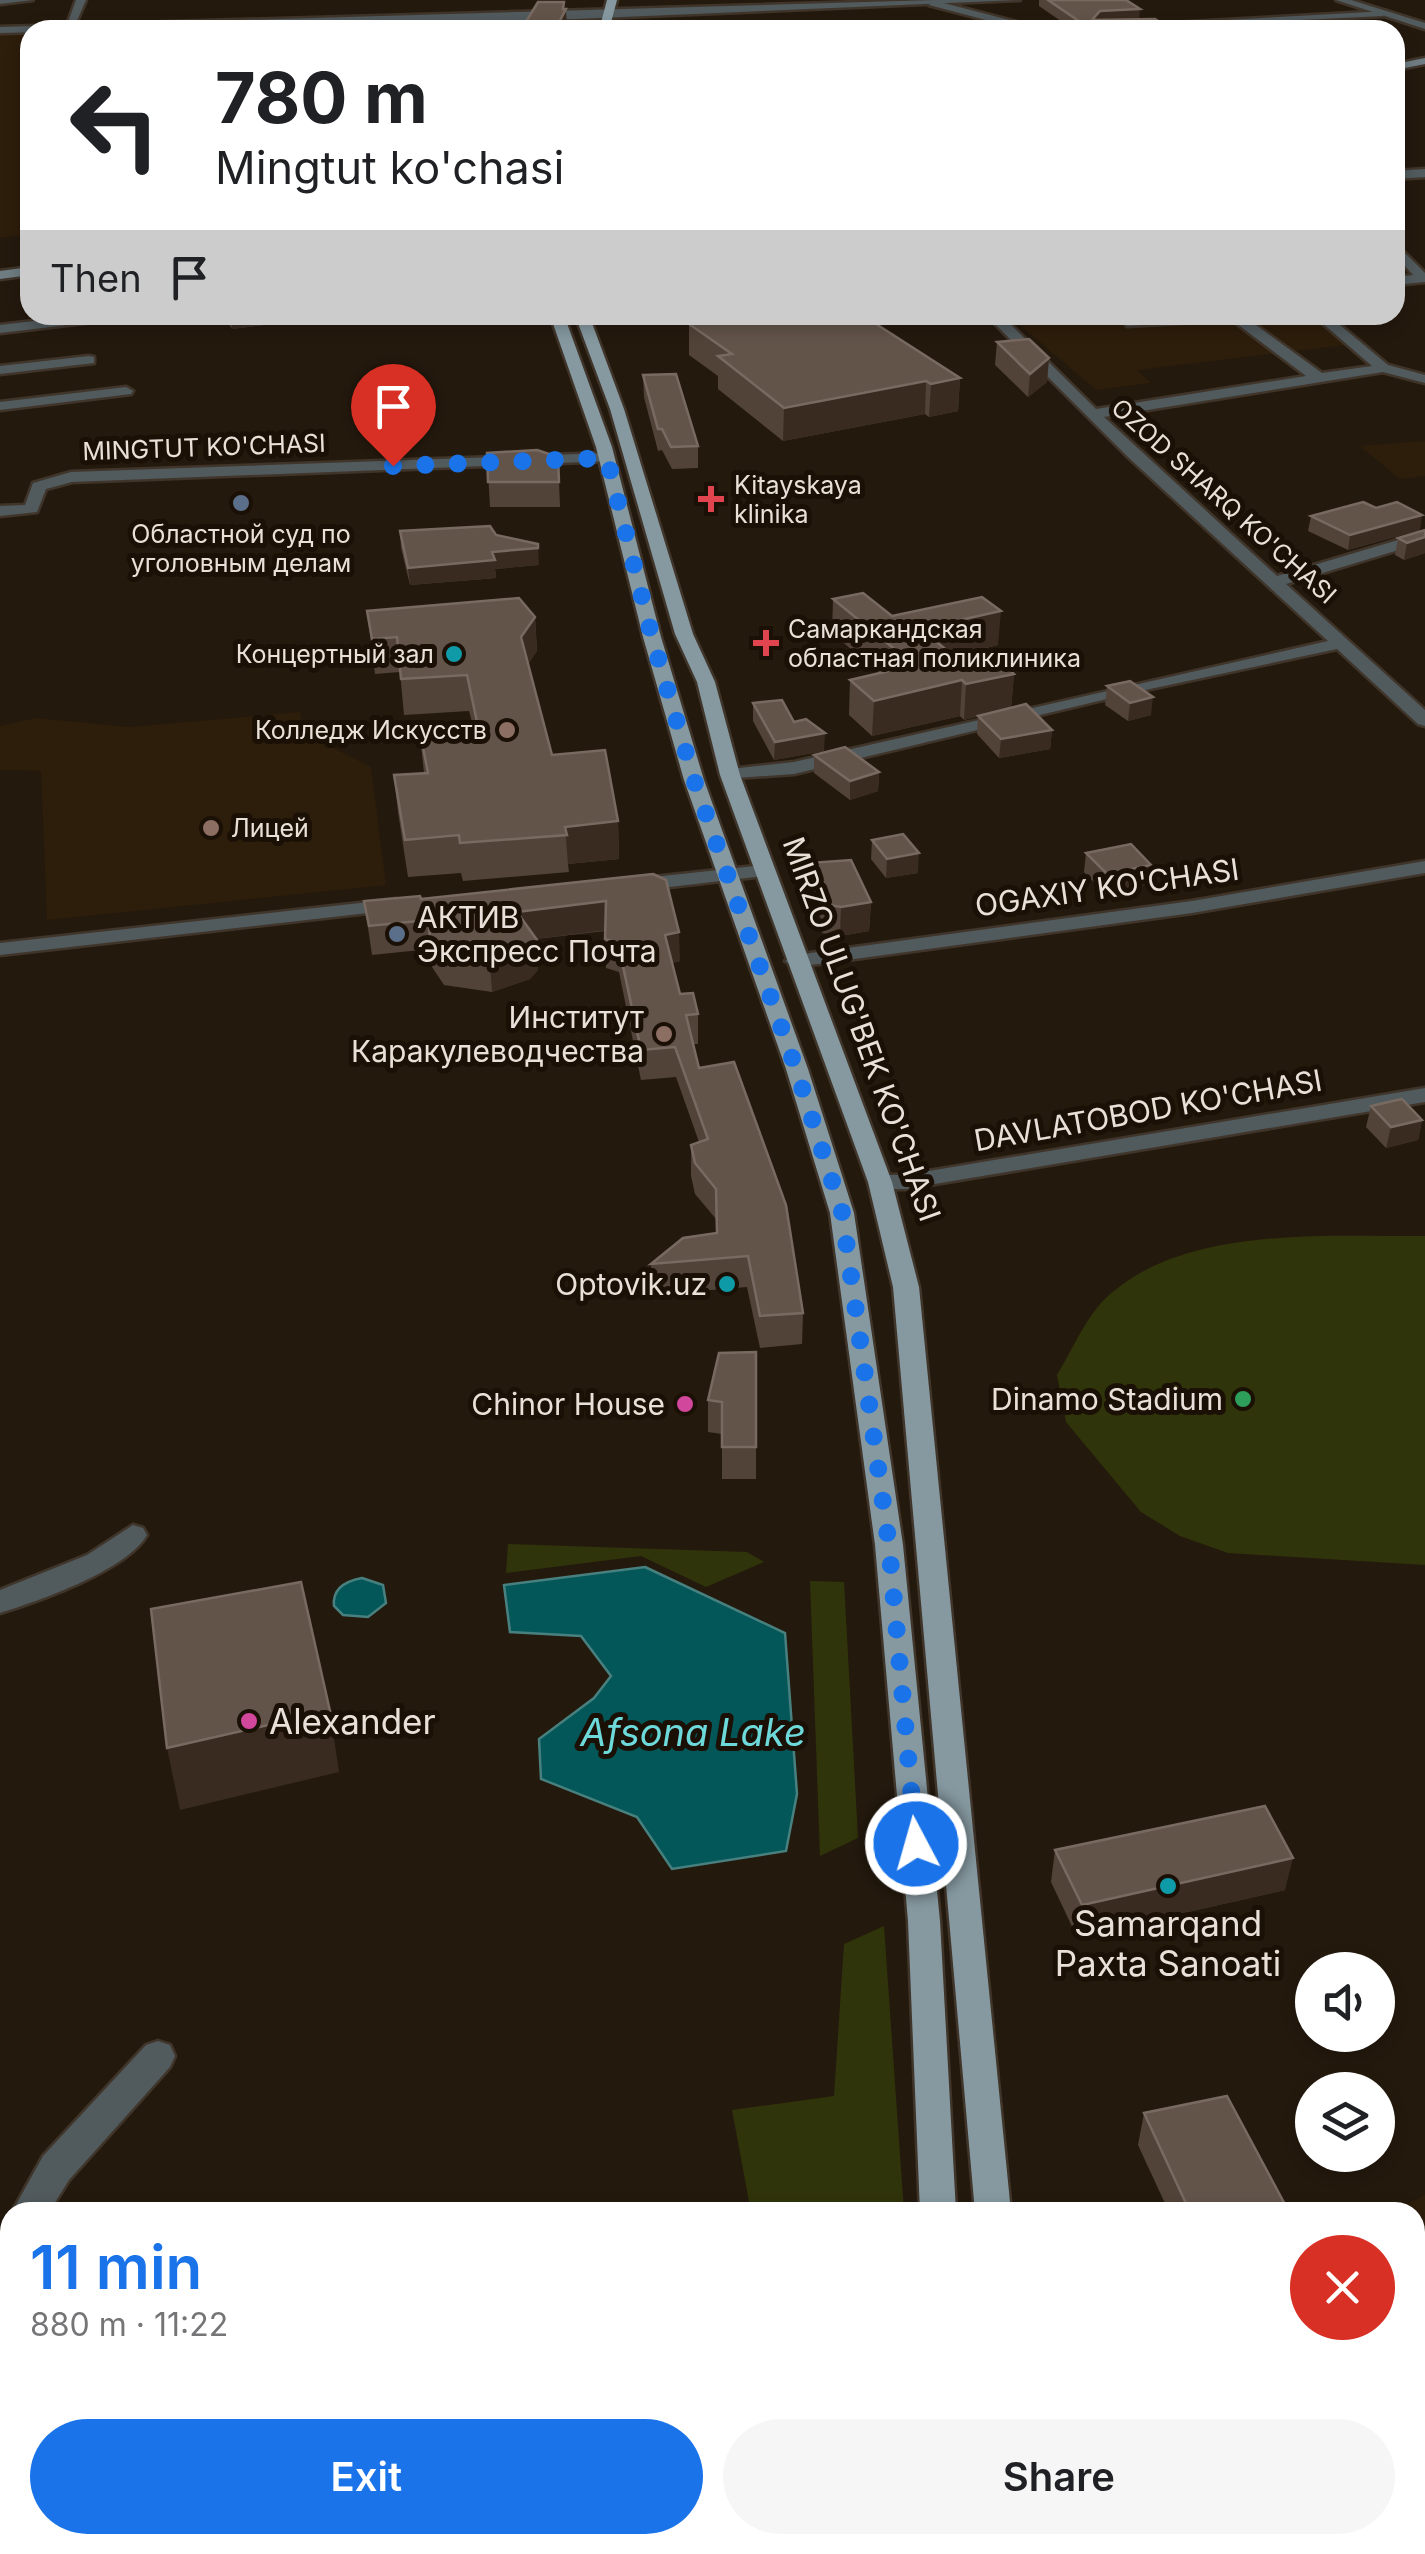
<!DOCTYPE html>
<html lang="en">
<head>
<meta charset="utf-8">
<style>
	:root { --surface:#fff; --page:#f6f6f6; --text:#202124; --muted:#757577; --accent:#1a73e8 }
	body { margin:0; font-family:Inter,sans-serif; background:var(--page); color:var(--text); height:100vh; display:flex; flex-direction:column; font-size:38px; white-space:nowrap }
	* { box-sizing:border-box; margin:0 }
	p { font-size:32px; color:var(--muted) }
	.icon { flex:none; width:55px; height:55px; fill:none; stroke:currentColor; stroke-width:2; stroke-linecap:round; stroke-linejoin:round }
	.map { position:relative; flex:1; overflow:hidden }
	.drawer { position:absolute; left:0px; top:2202px; width:1425px; height:352px; display:flex; flex-direction:column; background:var(--surface); border-radius:30px 30px 0 0; box-shadow:0 5px 15px #0003 }
	.drawer>* { flex:none }
	.guide { position:absolute; left:20px; top:20px; width:1385px; height:305px; border-radius:30px; box-shadow:0 5px 15px #0003; background:#fff; color:var(--text); overflow:hidden }
	.fabs { position:absolute; left:1295px; top:1952px; display:grid; gap:20px }
	.fabs a { display:grid; place-items:center; width:100px; height:100px; border-radius:50%; background:var(--surface); box-shadow:0 5px 15px #0003; font-size:50px }
	.pin { position:absolute; display:grid; place-items:center; width:85px; height:85px; color:#fff; margin:-102px -42px; border-radius:50% 50% 50% 0; rotate:-45deg; box-shadow:0 0 10px #0007 }
	.pin .icon { rotate:45deg }
	.me { position:absolute; width:110px; margin:-55px; rotate:354deg; stroke-linejoin:round; filter:drop-shadow(0 0 8px #0008) }
	.turn { display:flex; align-items:center; gap:35px; height:210px; padding:0 30px; font-size:45px }
	.turn .icon { width:130px; height:130px; stroke-width:2.5 }
	.turn b { display:block; font-size:70px; line-height:85px }
	.then { display:flex; align-items:center; height:95px; padding:0 30px; background:#0003; gap:20px; font-size:38px }
	.round { display:grid; place-items:center; flex:none; width:105px; height:105px; border-radius:52px; background:var(--page) }
	.summary { display:flex; align-items:center; justify-content:space-between; height:170px; padding:0 30px }
	h1 { font-size:60px; font-weight:600; line-height:75px; color:var(--accent) }
	.cta { display:flex; gap:20px; margin-top:auto; padding:20px 30px }
	.cta a { flex:1; height:115px; border-radius:60px; background:var(--accent); color:#fff; font-size:40px; font-weight:600; line-height:115px; text-align:center }
	.cta a+a { background:var(--page); color:var(--text) }
	.map>svg:first-child { display:block }
	.built { fill:#2d1d0b }
	.green { fill:#30340a }
	.water { fill:#035759; stroke:#48807f; stroke-width:2.5 }
	.lines { fill:none; stroke-linecap:round; stroke-linejoin:round }
	.minor-casing { stroke:#40352a; stroke-width:5 }
	.tertiary-casing { stroke:#40352a; stroke-width:5 }
	.secondary-casing { stroke:#40352a; stroke-width:5 }
	.primary-casing { stroke:#40352a; stroke-width:5 }
	.minor { fill:#515a5d; fill-rule:evenodd }
	.tertiary { fill:#515a5d; fill-rule:evenodd }
	.secondary { fill:#6f7d83; fill-rule:evenodd }
	.primary { fill:#8699a0; fill-rule:evenodd }
	.wall { fill:#524339 }
	.shaded-wall { fill:#392b20 }
	.building { fill:#63544a; stroke:#786a61; stroke-width:2.5 }
	.route { stroke:#1a73e8; stroke-width:18; stroke-dasharray:0 32.4 }
	.health-dot { fill:#e0444e; stroke:#1b1005; stroke-width:4 }
	.service-dot { fill:#5c6f8a; stroke:#1b1005; stroke-width:4 }
	.culture-dot { fill:#0f9aa8; stroke:#1b1005; stroke-width:4 }
	.education-dot { fill:#8d6e63; stroke:#1b1005; stroke-width:4 }
	.leisure-dot { fill:#2e9e5b; stroke:#1b1005; stroke-width:4 }
	.hotel-dot { fill:#d1479c; stroke:#1b1005; stroke-width:4 }
	.labels { text-anchor:middle; dominant-baseline:central; stroke-width:10; stroke-linejoin:round; paint-order:stroke }
	.far-street-label { font-size:25px; fill:#e9e1d9; stroke:#1b1005 }
	.far-poi-label { font-size:25px; fill:#e9e1d9; stroke:#1b1005; text-anchor:start }
	.street-label { font-size:30px; fill:#e9e1d9; stroke:#1b1005 }
	.poi-label { font-size:30px; fill:#e9e1d9; stroke:#1b1005; text-anchor:end }
	.near-poi-label { font-size:35px; fill:#e9e1d9; stroke:#1b1005; text-anchor:start }
	.near-water-label { font-size:38px; font-style:italic; fill:#6dd9db; stroke:#1b1005 }
</style>
</head>
<body>
<div class="map">
<svg width="1425" height="2554" viewBox="0 0 1425 2554">
	<rect width="100%" height="100%" fill="#24190d"/>
	<g class="built">
		<polygon points="30,33 30,234 0,238 0,34"/>
		<polygon points="1008,315 1323,315 1363,343 1137,370 1151,383 1096,390"/>
		<polygon points="1425,441 1425,476 1400,479 1360,446"/>
		<polygon points="300,712 303,733 371,767 386,885 47,920 41,771 0,770 0,726 35,718 130,727"/>
		<polygon points="1425,2195 1425,2554 1343,2554 1339,2545 1415,2545 1415,2212 1392,2212"/>
	</g>
	<g class="green">
		<path d="M1425,1236V1565L1228,1553L1180,1536L1141,1512L1066,1422L1057,1375C1071,1352 1083,1323 1101,1303C1177,1224 1325,1237 1425,1236Z"/>
		<polygon points="508,1544 747,1552 764,1562 706,1587 641,1556 506,1573"/>
		<polygon points="810,1581 844,1582 858,1838 820,1856"/>
		<polygon points="884,1926 904,2212 751,2212 732,2110 834,2096 844,1944"/>
		<polygon points="759,2545 922,2545 922,2554 740,2554"/>
	</g>
	<g class="water">
		<polygon points="645,1567 785,1633 797,1794 786,1851 672,1869 637,1817 541,1779 539,1739 594,1698 611,1676 581,1636 510,1632 504,1585"/>
		<path d="M362,1578L383,1585L386,1603L368,1617L343,1615L334,1606C332,1588 346,1581 362,1578Z"/>
	</g>
	<g class="lines">
		<g class="minor-casing">
			<g id="minor">
				<polygon points="0,0 33,0 0,4"/>
				<polygon points="76,0 86,0 73,30 65,30"/>
				<polygon points="932,0 1040,28 1041,30 1024,30 929,5"/>
				<polygon points="1387,11 1383,16 1094,30 1099,27"/>
				<polygon points="1425,169 1425,177 1395,179 1395,171"/>
				<polygon points="1395,243 1425,273 1425,282 1395,285 1395,277 1413,275 1395,255"/>
				<polygon points="84,315 125,315 118,319 0,333 0,325"/>
				<polygon points="986,315 1001,315 1096,409 1306,376 1232,320 1127,326 1125,323 1132,319 1242,315 1322,373 1372,366 1313,315 1328,315 1388,365 1425,375 1425,383 1383,372 1104,417 1277,576 1425,532 1425,542 1286,584 1425,710 1425,726 1418,724 1337,649 1136,692 794,774 723,779 723,771 730,769 794,762 1328,641 1128,457"/>
				<polygon points="89,356 94,357 94,363 0,374 0,366"/>
				<polygon points="126,387 133,391 131,394 0,410 0,402"/>
				<polygon points="607,453 612,455 612,461 72,482 46,489 37,512 0,516 0,506 25,505 33,483 71,472"/>
				<polygon points="1425,1088 1425,1102 905,1189 880,1189 868,1182 880,1175 905,1175"/>
				<path d="M133,1525L143,1528L147,1535C127,1570 39,1601 0,1613V1590L87,1555Z"/>
				<polygon points="158,2041 170,2045 175,2056 170,2067 69,2180 49,2212 12,2212 43,2156 146,2045"/>
				<polygon points="10,2228 10,2298 0,2302 0,2232"/>
				<polygon points="64,2545 104,2545 107,2554 67,2554"/>
			</g>
		</g>
		<g class="tertiary-casing">
			<g id="tertiary">
				<polygon points="934,0 1020,0 576,19 0,33 0,27"/>
				<polygon points="1336,0 1351,0 1425,23 1425,29"/>
				<polygon points="1425,861 1425,873 1192,913 796,967 785,961 796,955 1192,901"/>
				<polygon points="765,865 775,871 772,875 635,891 625,885 635,879"/>
				<polygon points="396,899 406,905 403,909 0,955 0,943"/>
			</g>
		</g>
		<g class="secondary-casing">
			<g id="secondary">
				<polygon points="1425,58 1425,64 1395,70 1395,64"/>
				<polygon points="30,267 30,275 0,279 0,271"/>
			</g>
		</g>
		<g class="primary-casing">
			<g id="primary">
				<polygon points="607,0 617,0 609,30 599,30"/>
				<polygon points="550,315 564,315 612,447 661,637 704,780 808,1069 854,1213 903,1545 940,1921 956,2212 920,2212 908,1921 875,1545 830,1213 786,1069 684,780 643,637 596,447"/>
				<polygon points="575,315 589,315 624,409 693,634 715,682 740,775 892,1182 919,1287 1011,2212 975,2212 893,1287 868,1182 720,775 697,682 675,634 610,409"/>
				<rect x="933" y="2545" width="40" height="9"/>
				<polygon points="996,2545 1036,2545 1037,2554 997,2554"/>
			</g>
		</g>
		<use href="#minor" class="minor"/>
		<use href="#tertiary" class="tertiary"/>
		<use href="#secondary" class="secondary"/>
		<use href="#primary" class="primary"/>
	</g>
	<g class="wall">
		<polygon points="1039,0 1126,0 1139,19 1172,30 1074,30 1039,6"/>
		<polygon points="223,315 342,315 232,329"/>
		<polygon points="719,315 862,315 960,378 958,411 929,417 925,414 783,441 718,389 718,376 689,355 689,324 719,318"/>
		<polygon points="997,342 1049,358 1047,382 1028,397 995,365"/>
		<polygon points="643,375 698,446 698,468 672,469 662,450 658,451 644,397"/>
		<polygon points="487,453 558,457 560,507 490,507"/>
		<polygon points="1376,508 1420,530 1348,550 1308,531 1311,516"/>
		<polygon points="1425,530 1425,553 1404,560 1395,555 1398,538"/>
		<polygon points="400,531 496,535 539,565 495,569 496,578 410,585 401,548"/>
		<polygon points="833,599 998,645 954,656 958,659 1014,674 1011,708 1052,730 1050,749 999,758 977,734 978,716 964,720 960,716 872,736 849,715 850,680 879,673 832,633"/>
		<polygon points="367,611 535,617 537,651 528,664 552,755 618,821 619,859 568,864 569,872 463,881 461,873 408,877 398,812 394,775 424,773 419,727 472,722 469,711 404,715 400,672 375,674"/>
		<polygon points="1107,686 1151,715 1128,721 1105,705"/>
		<polygon points="753,703 794,722 824,751 774,760 753,721"/>
		<polygon points="814,755 879,772 878,791 850,800 814,773"/>
		<polygon points="872,840 918,873 886,878 871,859"/>
		<polygon points="1086,853 1149,884 1104,893 1084,872"/>
		<polygon points="809,863 871,902 869,931 840,936 822,933 822,921 808,892"/>
		<polygon points="627,876 680,961 672,963 680,994 698,1014 698,1044 693,1044 699,1068 803,1313 802,1344 760,1348 747,1287 652,1295 651,1264 717,1233 716,1219 695,1194 691,1176 691,1145 699,1142 676,1077 641,1080 619,972 606,968 605,931 536,939 538,970 530,979 492,992 444,985 432,967 430,949 372,955 364,901 421,899"/>
		<polygon points="1371,1106 1422,1120 1418,1140 1386,1148 1366,1127"/>
		<polygon points="756,1352 756,1479 722,1479 722,1434 708,1432 708,1400"/>
		<polygon points="1055,1850 1285,1890 1077,1937 1051,1882"/>
		<polygon points="1144,2113 1289,2212 1169,2212 1138,2145"/>
	</g>
	<g class="shaded-wall">
		<polygon points="564,2 564,14 566,9 567,30 555,30"/>
		<polygon points="1140,9 1139,21 1092,20 1100,11"/>
		<polygon points="230,315 342,315 232,329"/>
		<polygon points="1049,358 1047,382 1028,397 1030,374"/>
		<polygon points="960,378 958,411 929,417 931,384"/>
		<polygon points="926,381 925,414 783,441 784,408"/>
		<polygon points="1422,515 1420,530 1348,550 1350,535"/>
		<polygon points="1425,537 1425,553 1404,560 1407,543"/>
		<polygon points="538,544 539,565 495,569 496,578 410,585 408,568"/>
		<polygon points="1001,611 998,645 918,664 920,629"/>
		<polygon points="535,617 537,651 523,672 521,637"/>
		<polygon points="1014,674 1011,709 964,720 966,684"/>
		<polygon points="962,680 960,716 872,736 874,701"/>
		<polygon points="1153,697 1151,715 1128,721 1130,703"/>
		<polygon points="1052,730 1050,749 999,758 1001,739"/>
		<polygon points="825,733 824,751 774,760 775,742"/>
		<polygon points="879,772 878,791 850,800 850,781"/>
		<polygon points="618,821 619,859 568,864 565,827"/>
		<polygon points="919,853 918,873 886,878 887,859"/>
		<polygon points="1151,865 1149,884 1104,893 1107,874"/>
		<polygon points="606,901 607,930 519,941 517,912"/>
		<polygon points="871,902 869,931 840,936 841,907"/>
		<polygon points="679,932 680,961 665,964 665,935"/>
		<polygon points="537,940 538,970 530,979 492,992 490,963"/>
		<polygon points="1422,1120 1418,1140 1386,1148 1391,1127"/>
		<polygon points="330,1711 339,1772 180,1810 167,1748"/>
		<polygon points="1293,1858 1285,1890 1077,1937 1082,1905"/>
	</g>
	<g class="building">
		<polygon points="1048,0 1126,0 1140,9 1100,11 1092,20 1155,19 1172,30 1092,30"/>
		<polygon points="538,2 564,2 563,9 566,9 555,30 521,30"/>
		<polygon points="721,315 862,315 960,378 931,384 926,381 784,408 718,356 732,354 689,324 724,317"/>
		<polygon points="1029,339 1049,358 1030,374 997,342"/>
		<polygon points="676,374 698,446 671,447 662,429 658,429 643,375"/>
		<polygon points="537,450 558,457 559,482 488,482 487,453"/>
		<polygon points="1363,502 1376,508 1397,502 1422,515 1350,535 1311,516"/>
		<polygon points="490,526 496,535 538,544 538,548 492,552 495,560 408,568 400,531"/>
		<polygon points="1425,530 1425,537 1407,543 1398,538"/>
		<polygon points="863,593 892,616 982,597 1001,611 920,629 958,659 992,652 1014,674 966,684 962,680 874,701 850,680 914,665 833,599"/>
		<polygon points="519,598 535,617 521,637 552,755 605,750 618,821 565,827 567,835 460,843 459,835 405,840 394,775 428,773 419,727 477,722 467,675 401,679 397,637 372,639 367,611"/>
		<polygon points="1130,681 1153,697 1130,703 1107,686"/>
		<polygon points="782,700 794,722 806,719 825,733 775,742 753,703"/>
		<polygon points="1026,704 1052,730 1001,739 978,716"/>
		<polygon points="845,747 879,772 850,781 814,755"/>
		<polygon points="903,834 919,853 887,859 872,840"/>
		<polygon points="1131,844 1151,865 1107,874 1086,853"/>
		<polygon points="851,860 871,902 841,907 823,904 824,894 809,863"/>
		<polygon points="653,874 666,880 679,932 665,935 680,994 693,993 698,1014 686,1015 699,1068 734,1062 786,1205 803,1313 760,1316 748,1256 651,1264 683,1238 717,1233 716,1189 695,1163 691,1145 708,1139 675,1047 641,1050 618,943 605,939 606,901 517,912 537,940 529,949 490,963 442,955 430,937 428,920 369,926 364,901 420,896 421,899"/>
		<polygon points="1402,1099 1422,1120 1391,1127 1371,1106"/>
		<polygon points="756,1352 756,1447 722,1447 722,1402 708,1400 719,1353"/>
		<polygon points="301,1582 330,1711 167,1748 151,1609"/>
		<polygon points="1265,1806 1293,1858 1082,1905 1055,1850"/>
		<polygon points="1227,2096 1289,2212 1190,2212 1144,2113"/>
	</g>
	<g class="lines">
		<polyline class="route" points="393,466 607,458 652,637 694,780 796,1069 842,1212 889,1545 916,1844"/>
	</g>
	<g class="health-dot">
		<path d="M706 484h10v10h10v10h-10v10h-10v-10h-10v-10h10z"/>
		<path d="M761 628h10v10h10v10h-10v10h-10v-10h-10v-10h10z"/>
	</g>
	<g class="service-dot">
		<circle cx="241" cy="503" r="10"/>
		<circle cx="397" cy="934" r="10"/>
	</g>
	<g class="culture-dot">
		<circle cx="454" cy="654" r="10"/>
		<circle cx="727" cy="1284" r="10"/>
		<circle cx="1168" cy="1886" r="10"/>
	</g>
	<g class="education-dot">
		<circle cx="507" cy="730" r="10"/>
		<circle cx="211" cy="828" r="10"/>
		<circle cx="664" cy="1034" r="10"/>
	</g>
	<circle class="leisure-dot" cx="1243" cy="1399" r="10"/>
	<g class="hotel-dot">
		<circle cx="685" cy="1404" r="10"/>
		<circle cx="249" cy="1721" r="10"/>
	</g>
	<g class="labels">
		<g class="far-street-label">
			<text transform="translate(204 447) rotate(-2)">MINGTUT KO'CHASI</text>
			<text transform="translate(1224 501) rotate(42)">OZOD SHARQ KO'CHASI</text>
		</g>
		<g class="far-poi-label">
			<text x="734" y="485">Kitayskaya<tspan x="734" dy="29">klinika</tspan></text>
			<text x="241" y="534" text-anchor="middle">Областной суд по<tspan x="241" dy="29">уголовным делам</tspan></text>
			<text x="788" y="629">Самаркандская<tspan x="788" dy="29">областная поликлиника</tspan></text>
			<text x="434" y="654" text-anchor="end">Концертный зал</text>
			<text x="487" y="730" text-anchor="end">Колледж Искусств</text>
			<text x="231" y="828">Лицей</text>
		</g>
		<g class="street-label">
			<text transform="translate(1107 887) rotate(-8)">OGAXIY KO'CHASI</text>
			<text transform="translate(862 1029) rotate(70)">MIRZO ULUG'BEK KO'CHASI</text>
			<text transform="translate(1148 1110) rotate(-10)">DAVLATOBOD KO'CHASI</text>
		</g>
		<g class="poi-label">
			<text x="417" y="917" text-anchor="start">АКТИВ<tspan x="417" dy="34">Экспресс Почта</tspan></text>
			<text x="644" y="1017">Институт<tspan x="644" dy="34">Каракулеводчества</tspan></text>
			<text x="707" y="1284">Optovik.uz</text>
			<text x="1223" y="1399">Dinamo Stadium</text>
			<text x="665" y="1404">Chinor House</text>
		</g>
		<g class="near-poi-label">
			<text x="269" y="1721">Alexander</text>
			<text x="1168" y="1923" text-anchor="middle">Samarqand<tspan x="1168" dy="40">Paxta Sanoati</tspan></text>
		</g>
		<g class="near-water-label">
			<text x="693" y="1732">Afsona Lake</text>
		</g>
	</g>
</svg>
<div class="fabs">
<a><svg class="icon" aria-label="sound" viewBox="0 0 24 24"><path d="M4 9h4l5-4v14l-5-4H4zM17 9q2 3 0 6"/></svg></a>
<a><svg class="icon" aria-label="layers" viewBox="0 0 24 24"><path d="M12 4l9 5-9 5-9-5zM3 14l9 5 9-5"/></svg></a>
</div>
<div class="pin" style="left:393px;top:466px;background:#d93025"><svg class="icon" aria-label="arrive" viewBox="0 0 24 24"><path d="M6 21V4h12l-3 4 3 4H6"/></svg></div>
<svg class="me" style="left:916px;top:1844px" viewBox="-20 -20 40 40"><circle r="17" fill="#1a73e8" stroke="#fff" stroke-width="3"/><path d="M0-11L8 9 0 5-8 9z" fill="#fff"/></svg>
<div class="guide">
<div class="turn"><svg class="icon" aria-label="left" viewBox="0 0 24 24"><path d="M17 20v-9H6M10 6l-5 5 5 5"/></svg><div><b>780 m</b>Mingtut ko'chasi</div></div>
<div class="then">Then<svg class="icon" aria-label="arrive" viewBox="0 0 24 24"><path d="M6 21V4h12l-3 4 3 4H6"/></svg></div>
</div>
<section class="drawer">
<div class="summary"><div><h1>11 min</h1><p>880 m · 11:22</p></div><a class="round" style="background:#d93025;color:#fff"><svg class="icon" aria-label="close" viewBox="0 0 24 24"><path d="M6 6l12 12M18 6L6 18"/></svg></a></div>
<div class="cta"><a>Exit</a><a>Share</a></div>
</section>
</div>
</body>
</html>
